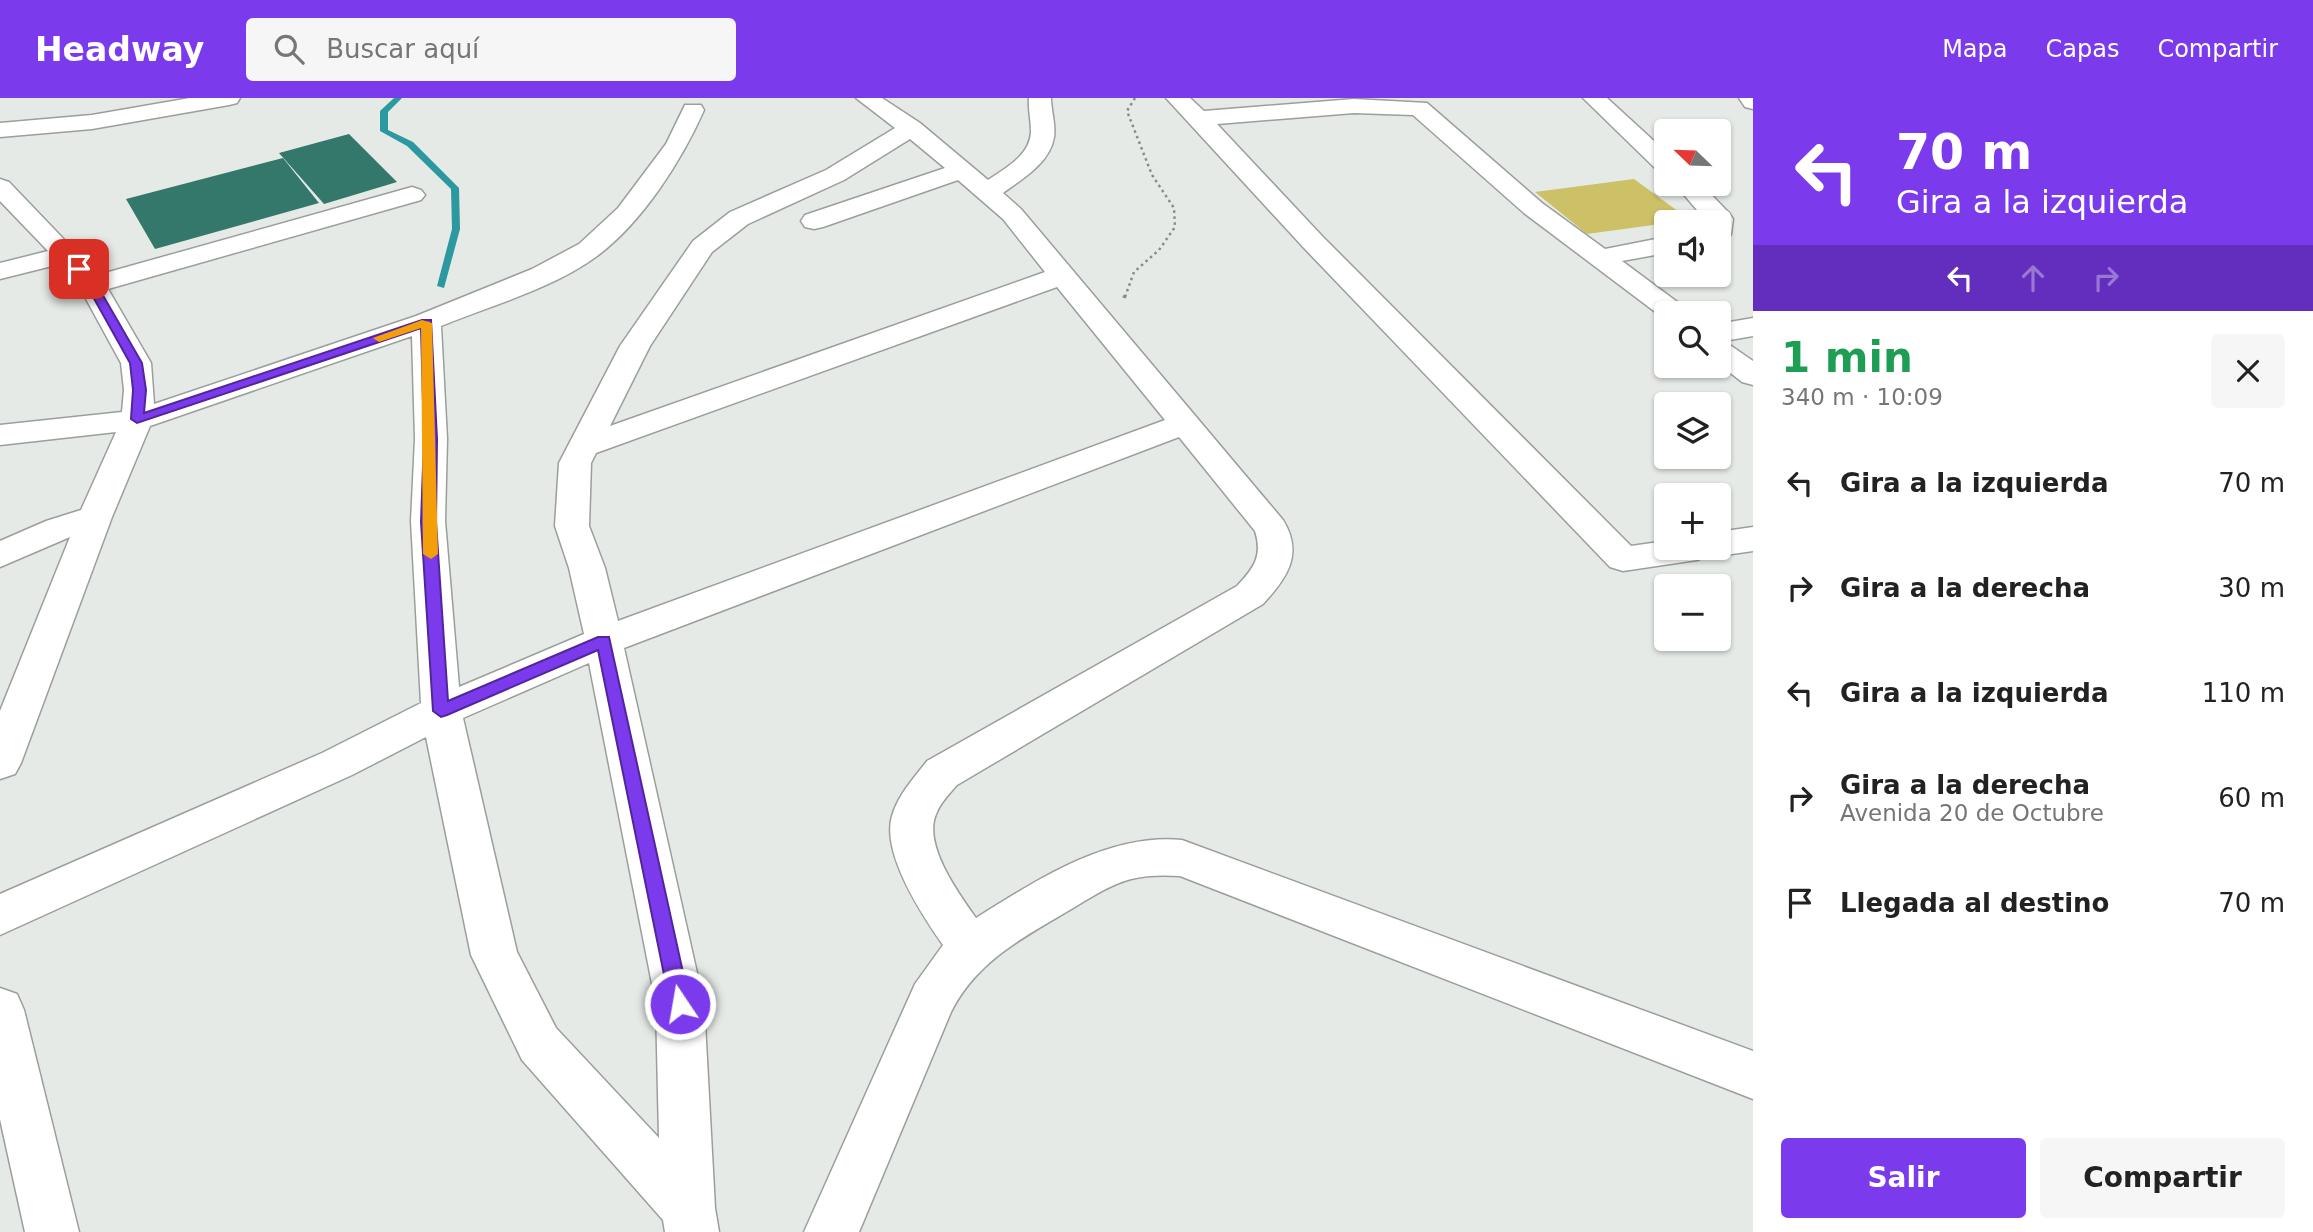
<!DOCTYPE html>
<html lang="es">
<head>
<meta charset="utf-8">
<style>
	:root { --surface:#fff; --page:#f6f6f6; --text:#222; --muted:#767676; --accent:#7c3aed }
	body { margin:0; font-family:"DejaVu Sans",sans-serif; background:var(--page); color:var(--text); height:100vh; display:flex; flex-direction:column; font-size:26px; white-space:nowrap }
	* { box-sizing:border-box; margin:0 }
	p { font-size:23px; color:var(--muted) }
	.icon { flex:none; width:38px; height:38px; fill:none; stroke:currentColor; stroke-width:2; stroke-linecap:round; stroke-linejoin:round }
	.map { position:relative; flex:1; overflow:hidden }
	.drawer { display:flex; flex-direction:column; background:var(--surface); width:560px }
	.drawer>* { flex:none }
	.banner { background:#7c3aed; color:#fff; overflow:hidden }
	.needle { width:46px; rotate:293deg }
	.buttons { position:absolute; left:1654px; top:21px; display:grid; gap:14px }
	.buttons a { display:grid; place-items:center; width:77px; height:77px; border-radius:7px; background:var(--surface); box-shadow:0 2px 5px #0004; font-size:35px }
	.pin { position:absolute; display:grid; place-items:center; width:60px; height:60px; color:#fff; margin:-30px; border-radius:14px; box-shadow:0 4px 10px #0006 }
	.me { position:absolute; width:77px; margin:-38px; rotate:348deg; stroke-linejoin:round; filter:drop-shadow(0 0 5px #0008) }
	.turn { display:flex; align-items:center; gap:24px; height:147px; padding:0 28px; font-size:32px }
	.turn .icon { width:91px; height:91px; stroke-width:2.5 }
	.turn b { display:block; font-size:49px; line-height:60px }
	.lanes { display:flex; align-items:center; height:66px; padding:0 28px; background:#0003; justify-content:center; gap:35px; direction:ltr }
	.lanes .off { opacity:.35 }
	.round { display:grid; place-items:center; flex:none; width:74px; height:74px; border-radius:7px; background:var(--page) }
	.overview { display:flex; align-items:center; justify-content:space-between; height:119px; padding:0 28px }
	h1 { font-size:42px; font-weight:700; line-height:52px; color:#1e9e55 }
	.button { display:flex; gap:14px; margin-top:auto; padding:14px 28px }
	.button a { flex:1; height:80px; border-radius:7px; background:var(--accent); color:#fff; font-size:28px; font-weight:700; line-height:80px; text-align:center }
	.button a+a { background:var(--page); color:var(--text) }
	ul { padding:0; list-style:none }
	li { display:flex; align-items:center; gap:21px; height:105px; padding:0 28px }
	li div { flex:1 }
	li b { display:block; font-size:26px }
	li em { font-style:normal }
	header { display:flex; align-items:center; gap:42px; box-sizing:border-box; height:98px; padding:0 35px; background:var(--accent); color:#fff }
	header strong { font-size:33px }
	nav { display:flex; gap:38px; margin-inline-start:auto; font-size:24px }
	.search { width:490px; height:63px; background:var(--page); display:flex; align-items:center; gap:18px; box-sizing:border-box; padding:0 24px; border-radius:7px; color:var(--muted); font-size:26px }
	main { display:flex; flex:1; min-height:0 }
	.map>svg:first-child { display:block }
	.green { fill:#ccc167 }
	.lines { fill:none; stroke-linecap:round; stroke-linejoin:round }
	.stream { fill:#2c98a0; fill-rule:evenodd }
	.building { fill:#33786b }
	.minor-casing { stroke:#9b9f9c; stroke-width:3 }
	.path-far1 { stroke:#888c89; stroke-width:2.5; stroke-dasharray:2.5 3.5; stroke-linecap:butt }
	.path { stroke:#888c89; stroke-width:3.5; stroke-dasharray:2.5 4.5; stroke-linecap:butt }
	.minor { fill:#fff; fill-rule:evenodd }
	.route { fill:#7c3aed; stroke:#51269a; stroke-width:2 }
	.slow { fill:#f59e0b }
</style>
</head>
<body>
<header>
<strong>Headway</strong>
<div class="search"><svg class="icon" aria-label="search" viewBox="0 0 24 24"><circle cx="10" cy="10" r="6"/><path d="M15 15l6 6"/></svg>Buscar aquí</div>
<nav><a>Mapa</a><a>Capas</a><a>Compartir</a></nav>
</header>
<main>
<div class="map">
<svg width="1753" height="1134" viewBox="0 0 1753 1134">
	<rect width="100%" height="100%" fill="#e5eae6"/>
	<polygon class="green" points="1634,81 1690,122 1587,136 1535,94"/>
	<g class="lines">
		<polygon class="stream" points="394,0 402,0 388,14 388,32 413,44 459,90 460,131 444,190 437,188 452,131 451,91 407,48 380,33 380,13"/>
	</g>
	<g class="building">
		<polygon points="349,36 397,84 324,106 279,55"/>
		<polygon points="283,60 319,105 155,151 126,101"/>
	</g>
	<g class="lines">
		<g class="minor-casing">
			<g id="minor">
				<polygon points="190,0 240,0 237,5 229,7 92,31 0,39 0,25 92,17"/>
				<path d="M856,0H882L920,25L988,82C1006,70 1030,57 1031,34C1031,22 1028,11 1029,0H1051C1051,13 1056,26 1054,39C1050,65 1022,81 1003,95L1021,111L1283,422C1304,456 1287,480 1263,506L957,687C950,695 941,704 937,714C921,745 959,796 976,820C1037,782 1108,735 1182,742L1753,953V1001L1180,778C1163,777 1147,777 1131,781C1109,787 1088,801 1068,813C1022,840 976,864 951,914L859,1134H804L915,886L943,847C922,817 881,755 892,718C898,697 914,680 927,663L1237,488C1254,470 1263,458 1255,433L1179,339L624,550L704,906L715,1110L719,1134H665L663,1122L522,962L471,857L426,639L352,677L0,837V796L322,655L421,605L411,423L415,341L412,238L150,328L112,419L21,665L15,676L0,681V613L70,439L0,469V443L46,423L81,412L116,334L0,347V327L122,314L124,292L121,265L80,190L60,166L0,181V165L48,153L0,103V81L9,84L98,177L412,89L421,92L425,97L421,102L108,191L151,265L154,306L416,218L532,171L579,146L618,110L666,46L685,7H701L704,12C682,62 642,125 597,158C552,191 492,207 441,228L447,341L445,423L459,589L584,536L569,470L555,428L559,365L620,248L693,143L730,114L826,72L895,30ZM910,41L945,70L805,117L801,123L805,129L814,131L823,129L958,82L1003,121L1045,174L610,328L650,248L712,154L748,126L844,82ZM1057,189L1165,322L618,523L605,470L589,428L591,365L596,355ZM589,565L656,906L659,1040L556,930L517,854L463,620Z"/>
				<polygon points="1166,0 1190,0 1204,13 1354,1 1427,5 1542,105 1605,151 1666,139 1666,155 1622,163 1684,209 1688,215 1666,215 1666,222 1524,115 1413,17 1354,15 1217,26 1322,138 1631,448 1666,443 1666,450 1718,450 1718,434 1753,429 1753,453 1718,458 1711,456 1697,462 1623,473 1610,469 1304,150"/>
				<polygon points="1583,0 1607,0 1666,54 1666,74 1657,72"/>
				<polygon points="1739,0 1753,0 1753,11 1745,9"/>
				<polygon points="1675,86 1701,86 1729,115 1733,121 1731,136 1727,142 1718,144 1718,124 1707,124"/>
				<polygon points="1753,220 1753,238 1724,243 1753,263 1753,287 1742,284 1718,265 1718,226"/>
				<polygon points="0,890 17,896 24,912 79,1134 25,1134 0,1021"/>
			</g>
		</g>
		<polyline class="path-far1" points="1125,199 1134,174 1159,152 1175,129 1174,110 1152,77 1127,13 1135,0"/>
		<polyline class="path" points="1124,200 1125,197"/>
		<use href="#minor" class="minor"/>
	</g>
	<polygon class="route" points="75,169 83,169 97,187 142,265 146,292 144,315 422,222 431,222 437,341 436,424 448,603 598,539 609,539 690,906 687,912 680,915 673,912 670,906 598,552 447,617 441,619 433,613 421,424 424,341 421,230 137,325 131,321 133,292 130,265 87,188 73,171"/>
	<polygon class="slow" points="422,222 432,225 438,456 431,461 423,456 421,230 379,244 373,240"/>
</svg>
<div class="buttons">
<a><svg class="needle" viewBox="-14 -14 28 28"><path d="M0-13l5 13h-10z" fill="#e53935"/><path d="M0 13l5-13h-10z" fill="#767676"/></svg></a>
<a><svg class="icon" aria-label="sound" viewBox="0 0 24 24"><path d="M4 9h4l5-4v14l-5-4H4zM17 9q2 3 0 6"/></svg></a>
<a><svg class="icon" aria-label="search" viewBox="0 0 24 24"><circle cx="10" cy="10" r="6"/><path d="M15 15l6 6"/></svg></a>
<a><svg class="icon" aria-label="layers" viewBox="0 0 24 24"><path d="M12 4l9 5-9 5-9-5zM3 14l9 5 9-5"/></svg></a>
<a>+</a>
<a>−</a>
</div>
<div class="pin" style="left:79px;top:171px;background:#d93025"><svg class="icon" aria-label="arrive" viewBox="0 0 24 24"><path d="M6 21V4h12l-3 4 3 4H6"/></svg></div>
<svg class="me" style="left:680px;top:906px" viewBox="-20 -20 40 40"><circle r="17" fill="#7c3aed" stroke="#fff" stroke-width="3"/><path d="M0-11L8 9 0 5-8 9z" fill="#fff"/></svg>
</div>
<section class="drawer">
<div class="banner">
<div class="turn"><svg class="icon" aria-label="left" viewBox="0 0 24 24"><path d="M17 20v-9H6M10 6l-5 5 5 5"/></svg><div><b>70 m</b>Gira a la izquierda</div></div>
<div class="lanes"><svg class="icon" aria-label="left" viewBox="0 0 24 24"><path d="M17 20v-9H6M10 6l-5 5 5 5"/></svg><svg class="icon off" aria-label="ahead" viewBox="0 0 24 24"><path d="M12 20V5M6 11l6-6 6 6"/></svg><svg class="icon off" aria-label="right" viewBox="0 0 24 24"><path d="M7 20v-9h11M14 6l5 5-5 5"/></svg></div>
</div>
<div class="overview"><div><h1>1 min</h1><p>340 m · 10:09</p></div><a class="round"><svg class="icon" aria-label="close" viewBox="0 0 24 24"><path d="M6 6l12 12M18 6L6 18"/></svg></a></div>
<ul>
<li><svg class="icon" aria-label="left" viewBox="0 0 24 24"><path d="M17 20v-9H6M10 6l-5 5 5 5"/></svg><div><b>Gira a la izquierda</b></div><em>70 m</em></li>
<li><svg class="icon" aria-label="right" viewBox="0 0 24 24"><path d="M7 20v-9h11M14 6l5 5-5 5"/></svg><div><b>Gira a la derecha</b></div><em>30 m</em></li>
<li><svg class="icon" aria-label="left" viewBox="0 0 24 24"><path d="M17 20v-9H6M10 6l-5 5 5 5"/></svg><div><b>Gira a la izquierda</b></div><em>110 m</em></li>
<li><svg class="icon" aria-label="right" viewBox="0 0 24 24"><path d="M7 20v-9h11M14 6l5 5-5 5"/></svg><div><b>Gira a la derecha</b><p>Avenida 20 de Octubre</p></div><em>60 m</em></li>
<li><svg class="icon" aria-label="arrive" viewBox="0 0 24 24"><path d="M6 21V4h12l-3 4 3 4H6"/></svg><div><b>Llegada al destino</b></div><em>70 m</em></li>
</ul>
<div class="button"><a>Salir</a><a>Compartir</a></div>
</section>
</main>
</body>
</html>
